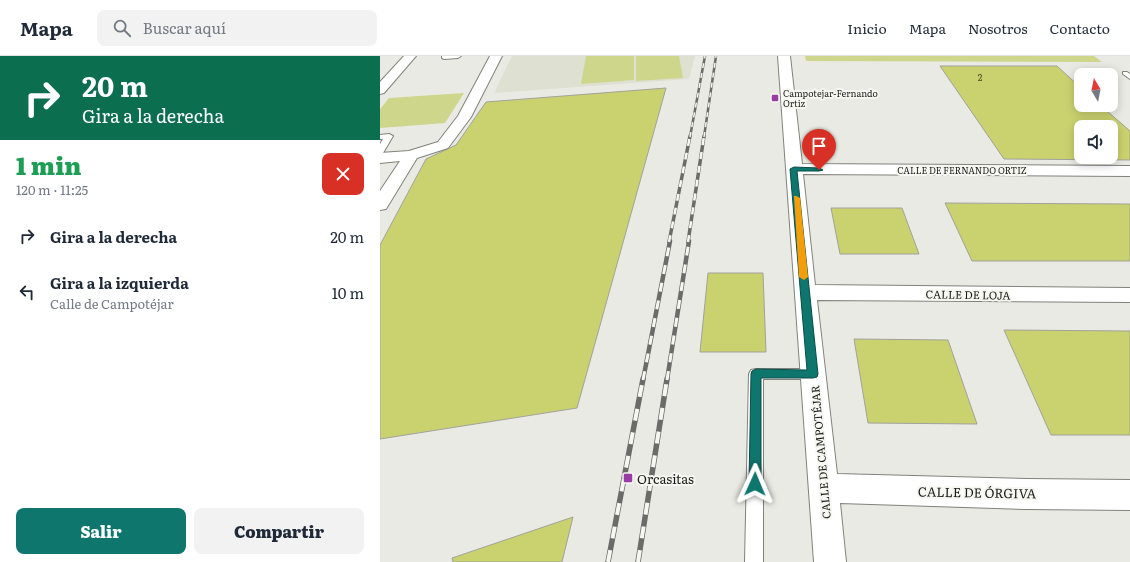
<!DOCTYPE html>
<html lang="es">
<head>
<meta charset="utf-8">
<style>
	:root { --surface:#fff; --page:#f2f2f3; --text:#1f2937; --muted:#747a83; --line:#e0e1e3; --accent:#0f766e }
	body { margin:0; font-family:Literata,serif; background:var(--page); color:var(--text); height:100vh; display:flex; flex-direction:column; font-size:15px; white-space:nowrap }
	* { box-sizing:border-box; margin:0 }
	p { font-size:13px; color:var(--muted) }
	.icon { flex:none; width:22px; height:22px; fill:none; stroke:currentColor; stroke-width:2; stroke-linecap:round; stroke-linejoin:round }
	.map { position:relative; flex:1; overflow:hidden }
	.sheet { display:flex; flex-direction:column; background:var(--surface); width:380px }
	.sheet>* { flex:none }
	.banner { background:#0b6e4f; color:#fff; overflow:hidden }
	.needle { width:26px; rotate:350deg }
	.tools { position:absolute; left:694px; top:12px; display:grid; gap:8px }
	.tools a { display:grid; place-items:center; width:44px; height:44px; border-radius:8px; background:var(--surface); box-shadow:0 2px 10px #0003; font-size:20px }
	.pin { position:absolute; display:grid; place-items:center; width:34px; height:34px; color:#fff; margin:-41px -17px; border-radius:50% 50% 50% 0; rotate:-45deg; box-shadow:0 0 4px #0007 }
	.pin .icon { rotate:45deg }
	.me { position:absolute; width:44px; margin:-22px; rotate:1deg; stroke-linejoin:round; filter:drop-shadow(0 0 3px #0008) }
	.turn { display:flex; align-items:center; gap:14px; height:84px; padding:0 16px; font-size:18px }
	.turn .icon { width:52px; height:52px; stroke-width:2.5 }
	.turn b { display:block; font-size:28px; line-height:34px }
	.round { display:grid; place-items:center; flex:none; width:42px; height:42px; border-radius:8px; background:var(--page) }
	.head { display:flex; align-items:center; justify-content:space-between; height:68px; padding:0 16px }
	h1 { font-size:24px; font-weight:800; line-height:30px; color:#1e9e55 }
	.action { display:flex; gap:8px; margin-top:auto; padding:8px 16px }
	.action a { flex:1; height:46px; border-radius:8px; background:var(--accent); color:#fff; font-size:16px; font-weight:800; line-height:46px; text-align:center }
	.action a+a { background:var(--page); color:var(--text) }
	ul { padding:0; list-style:none }
	li { display:flex; align-items:center; gap:12px; height:56px; padding:0 16px }
	li div { flex:1 }
	li b { display:block; font-size:15px }
	li em { font-style:normal }
	header { display:flex; align-items:center; gap:24px; box-sizing:border-box; height:56px; padding:0 20px; background:var(--surface); border-bottom:1px solid var(--line) }
	header strong { font-size:19px }
	nav { display:flex; gap:22px; margin-inline-start:auto; font-size:14px }
	.search { width:280px; height:36px; background:var(--page); display:flex; align-items:center; gap:10px; box-sizing:border-box; padding:0 14px; border-radius:8px; color:var(--muted); font-size:15px }
	main { display:flex; flex:1; min-height:0 }
	.map>svg:first-child { display:block }
	.built { fill:#dee0d2 }
	.green { fill:#ced68c }
	.building { fill:#cad26f; stroke:#a1a29c; fill-rule:evenodd }
	.lines { fill:none; stroke-linecap:round; stroke-linejoin:round }
	.lane-casing { stroke:#81827c; stroke-width:2 }
	.street-casing { stroke:#81827c; stroke-width:2 }
	.lane { fill:#fff; fill-rule:evenodd }
	.street { fill:#fff; fill-rule:evenodd }
	.rail-far3-casing { stroke:#6b6b67; stroke-width:2.5 }
	.rail-far2-casing { stroke:#6b6b67; stroke-width:3.5 }
	.rail-far1-casing { stroke:#6b6b67; stroke-width:4.5 }
	.rail-casing { stroke:#6b6b67; stroke-width:5.5 }
	.rail-far3 { stroke:#f6f7f1; stroke-width:1.5; stroke-dasharray:5; stroke-linecap:butt }
	.rail-far2 { stroke:#f6f7f1; stroke-width:2.5; stroke-dasharray:7; stroke-linecap:butt }
	.rail-far1 { stroke:#f6f7f1; stroke-width:3; stroke-dasharray:9; stroke-linecap:butt }
	.rail { stroke:#f6f7f1; stroke-width:4; stroke-dasharray:12; stroke-linecap:butt }
	.route { fill:#0f766e; stroke:#0a4d48 }
	.slow { fill:#f59e0b }
	.poi-dot { fill:#9a3ca6; stroke:#f6f7f1; stroke-width:1.5 }
	.labels { text-anchor:middle; dominant-baseline:central; stroke-width:4; stroke-linejoin:round; paint-order:stroke }
	.number-label { font-size:9px; fill:#484a2f }
	.far-poi-label { font-size:9px; fill:#1c1c1a; stroke:#f6f7f1; text-anchor:start }
	.far-street-label { font-size:9px; fill:#1c1c1a; stroke:#f6f7f1 }
	.street-label { font-size:11px; fill:#1c1c1a; stroke:#f6f7f1 }
	.near-poi-label { font-size:13px; fill:#1c1c1a; stroke:#f6f7f1; text-anchor:start }
	.near-street-label { font-size:13px; fill:#1c1c1a; stroke:#f6f7f1 }
</style>
</head>
<body>
<header>
<strong>Mapa</strong>
<div class="search"><svg class="icon" aria-label="search" viewBox="0 0 24 24"><circle cx="10" cy="10" r="6"/><path d="M15 15l6 6"/></svg>Buscar aquí</div>
<nav><a>Inicio</a><a>Mapa</a><a>Nosotros</a><a>Contacto</a></nav>
</header>
<main>
<section class="sheet">
<div class="banner">
<div class="turn"><svg class="icon" aria-label="right" viewBox="0 0 24 24"><path d="M7 20v-9h11M14 6l5 5-5 5"/></svg><div><b>20 m</b>Gira a la derecha</div></div>
</div>
<div class="head"><div><h1>1 min</h1><p>120 m · 11:25</p></div><a class="round" style="background:#d93025;color:#fff"><svg class="icon" aria-label="close" viewBox="0 0 24 24"><path d="M6 6l12 12M18 6L6 18"/></svg></a></div>
<ul>
<li><svg class="icon" aria-label="right" viewBox="0 0 24 24"><path d="M7 20v-9h11M14 6l5 5-5 5"/></svg><div><b>Gira a la derecha</b></div><em>20 m</em></li>
<li><svg class="icon" aria-label="left" viewBox="0 0 24 24"><path d="M17 20v-9H6M10 6l-5 5 5 5"/></svg><div><b>Gira a la izquierda</b><p>Calle de Campotéjar</p></div><em>10 m</em></li>
</ul>
<div class="action"><a>Salir</a><a>Compartir</a></div>
</section>
<div class="map">
<svg width="750" height="506" viewBox="0 0 750 506">
	<rect width="100%" height="100%" fill="#e9eae3"/>
	<polygon class="built" points="132,0 315,0 309,23 114,37"/>
	<g class="green">
		<polygon points="206,0 254,0 254,24 201,28"/>
		<polygon points="256,0 299,0 303,22 256,25"/>
		<polygon points="425,0 714,0 722,6 426,5"/>
		<polygon points="84,37 65,67 0,72 0,53 9,42"/>
	</g>
	<g class="building">
		<path d="M560,10H677L701,32V49H720L750,75V104L624,103ZM701,71H731V101H701Z"/>
		<polygon points="286,32 197,352 0,383 0,189 46,103 76,89 106,46"/>
		<polygon points="565,147 750,148 750,205 592,205"/>
		<polygon points="451,152 522,152 539,198 460,198"/>
		<polygon points="328,217 383,217 386,296 320,296"/>
		<polygon points="624,274 750,275 750,379 671,379"/>
		<polygon points="474,283 568,284 597,368 488,367"/>
		<polygon points="193,461 182,506 73,506 72,502"/>
	</g>
	<g class="lines">
		<g class="lane-casing">
			<g id="lane">
				<polygon points="62,0 81,0 78,2 64,3 62,2"/>
				<polygon points="743,16 747,16 750,18 750,23 743,18"/>
				<polygon points="9,78 13,80 3,97 0,97 0,88 3,83 0,83 0,79"/>
				<polygon points="376,313 433,313 438,314 440,318 438,322 433,323 383,323 383,506 365,506 369,318 371,314"/>
			</g>
		</g>
		<g class="street-casing">
			<g id="street">
				<polygon points="24,0 36,0 4,37 0,38 0,26"/>
				<polygon points="110,0 122,0 91,61 68,92 37,102 6,153 0,154 0,135 20,105 0,107 0,97 29,95 58,86 78,60"/>
				<polygon points="398,0 410,0 422,108 750,110 750,120 423,118 435,229 750,232 750,246 437,244 457,418 647,423 750,424 750,454 647,453 460,447 466,506 434,506"/>
			</g>
		</g>
		<use href="#lane" class="lane"/>
		<use href="#street" class="street"/>
		<g class="rail-far3-casing">
			<g id="rail-far3">
				<polyline points="310,81 325,0"/>
				<polyline points="324,81 336,0"/>
			</g>
		</g>
		<g class="rail-far2-casing">
			<g id="rail-far2">
				<polyline points="289,186 310,80"/>
				<polyline points="308,186 324,80"/>
			</g>
		</g>
		<g class="rail-far1-casing">
			<g id="rail-far1">
				<polyline points="263,324 290,185"/>
				<polyline points="287,324 309,185"/>
			</g>
		</g>
		<g class="rail-casing">
			<g id="rail">
				<polyline points="228,506 263,323"/>
				<polyline points="258,506 287,323"/>
			</g>
		</g>
		<use href="#rail-far3" class="rail-far3"/>
		<use href="#rail-far2" class="rail-far2"/>
		<use href="#rail-far1" class="rail-far1"/>
		<use href="#rail" class="rail"/>
	</g>
	<polygon class="route" points="414,111 439,112 443,114 439,115 417,115 438,318 437,321 433,322 381,322 381,428 379,432 375,433 370,432 369,428 371,318 372,315 376,313 427,314 410,113"/>
	<polygon class="slow" points="414,140 416,140 420,142 428,221 424,224 419,221"/>
	<g class="poi-dot">
		<rect x="391" y="38" width="8" height="8" rx="2"/>
		<rect x="243" y="417" width="10" height="10" rx="2"/>
	</g>
	<g class="labels">
		<g class="number-label">
			<text x="600" y="21">2</text>
		</g>
		<g class="far-poi-label">
			<text x="403" y="37">Campotejar-Fernando<tspan x="403" dy="10">Ortiz</tspan></text>
		</g>
		<g class="far-street-label">
			<text x="582" y="114">CALLE DE FERNANDO ORTIZ</text>
		</g>
		<g class="street-label">
			<text transform="translate(588 238) rotate(1)">CALLE DE LOJA</text>
			<text transform="translate(440 396) rotate(-95)">CALLE DE CAMPOTÉJAR</text>
		</g>
		<g class="near-poi-label">
			<text x="257" y="422">Orcasitas</text>
		</g>
		<g class="near-street-label">
			<text transform="translate(597 436) rotate(1)">CALLE DE ÓRGIVA</text>
		</g>
	</g>
</svg>
<div class="tools">
<a><svg class="needle" viewBox="-14 -14 28 28"><path d="M0-13l5 13h-10z" fill="#e53935"/><path d="M0 13l5-13h-10z" fill="#747a83"/></svg></a>
<a><svg class="icon" aria-label="sound" viewBox="0 0 24 24"><path d="M4 9h4l5-4v14l-5-4H4zM17 9q2 3 0 6"/></svg></a>
</div>
<div class="pin" style="left:439px;top:114px;background:#d93025"><svg class="icon" aria-label="arrive" viewBox="0 0 24 24"><path d="M6 21V4h12l-3 4 3 4H6"/></svg></div>
<svg class="me" style="left:375px;top:428px" viewBox="-20 -20 40 40"><path d="M0-17L14 15 0 8-14 15z" fill="#0f766e" stroke="#fff" stroke-width="4"/></svg>
</div>
</main>
</body>
</html>
